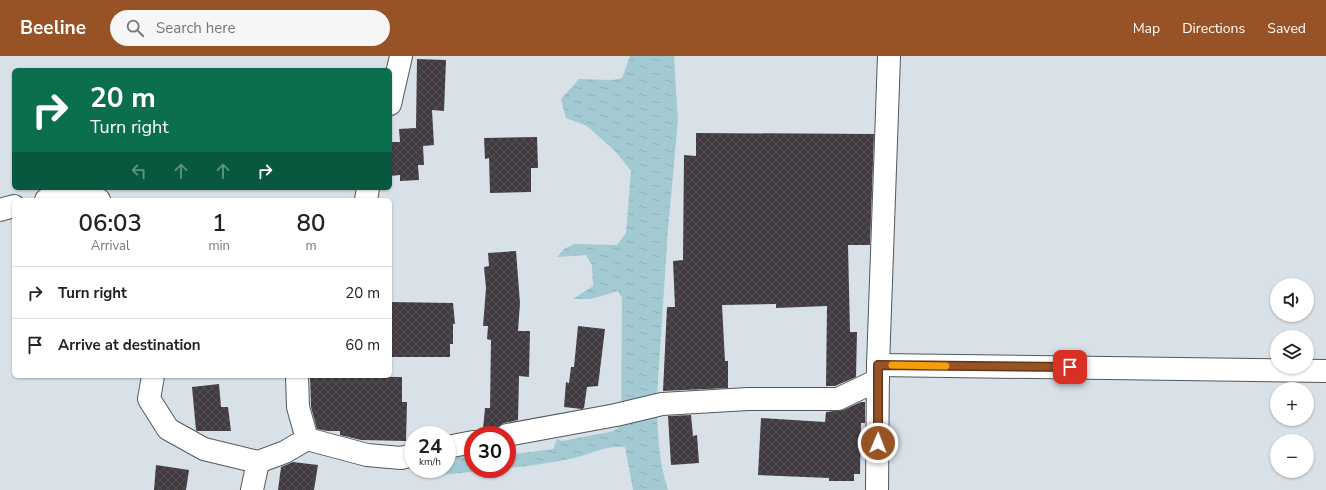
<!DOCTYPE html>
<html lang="en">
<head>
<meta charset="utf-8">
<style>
	:root { --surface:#fff; --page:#f6f6f6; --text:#222; --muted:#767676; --line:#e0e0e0; --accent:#975226 }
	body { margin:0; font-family:"Nunito Sans",sans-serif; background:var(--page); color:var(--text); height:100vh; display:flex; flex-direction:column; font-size:15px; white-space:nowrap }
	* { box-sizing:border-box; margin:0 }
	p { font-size:13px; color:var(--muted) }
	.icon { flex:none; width:22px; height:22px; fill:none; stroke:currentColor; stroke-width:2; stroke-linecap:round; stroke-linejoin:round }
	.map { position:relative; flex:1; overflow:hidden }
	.sheet { position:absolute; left:12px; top:142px; width:380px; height:180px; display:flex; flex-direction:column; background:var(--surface); border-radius:6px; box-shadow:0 1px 3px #0004 }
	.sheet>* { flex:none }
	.top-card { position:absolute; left:12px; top:12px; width:380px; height:122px; border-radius:6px; box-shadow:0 1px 3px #0004; background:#0b6e4f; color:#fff; overflow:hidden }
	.controls { position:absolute; left:1270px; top:222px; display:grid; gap:8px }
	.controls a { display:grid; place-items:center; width:44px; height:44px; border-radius:50%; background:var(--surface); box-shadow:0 1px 3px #0004; font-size:20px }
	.speed { position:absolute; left:404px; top:370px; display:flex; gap:8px; font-size:20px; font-weight:700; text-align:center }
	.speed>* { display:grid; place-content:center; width:52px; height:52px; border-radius:50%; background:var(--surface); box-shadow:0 1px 3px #0004; line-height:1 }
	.speed small { font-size:10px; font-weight:400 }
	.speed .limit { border:6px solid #d22; background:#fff; color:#111 }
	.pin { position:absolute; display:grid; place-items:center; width:34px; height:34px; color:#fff; margin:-17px; border-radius:8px; box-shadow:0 2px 6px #0006 }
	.me { position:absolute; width:44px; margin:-22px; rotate:1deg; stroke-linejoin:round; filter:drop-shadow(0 0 3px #0008) }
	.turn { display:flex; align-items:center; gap:14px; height:84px; padding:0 12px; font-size:18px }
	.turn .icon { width:52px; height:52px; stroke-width:2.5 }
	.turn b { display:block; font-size:28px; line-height:34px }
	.lanes { display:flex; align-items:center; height:38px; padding:0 12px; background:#0003; justify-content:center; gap:20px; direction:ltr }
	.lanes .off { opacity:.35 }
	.eta { display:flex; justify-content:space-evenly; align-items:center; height:68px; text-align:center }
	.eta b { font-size:24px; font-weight:600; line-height:28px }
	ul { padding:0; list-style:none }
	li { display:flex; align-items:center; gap:12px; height:52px; padding:0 12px; border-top:1px solid var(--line) }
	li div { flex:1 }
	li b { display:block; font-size:15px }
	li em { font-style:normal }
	header { display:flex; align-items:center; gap:24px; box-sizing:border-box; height:56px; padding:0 20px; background:var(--accent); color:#fff }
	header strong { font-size:19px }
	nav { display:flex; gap:22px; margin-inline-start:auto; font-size:14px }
	.search { width:280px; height:36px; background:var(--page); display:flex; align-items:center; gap:10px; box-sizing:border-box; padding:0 14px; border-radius:22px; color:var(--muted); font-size:15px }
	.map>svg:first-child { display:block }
	.water { fill:url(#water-ripples) }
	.building { fill:url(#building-cross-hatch) }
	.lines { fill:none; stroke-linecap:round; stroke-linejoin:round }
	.minor-casing { stroke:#51585e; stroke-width:24 }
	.minor { stroke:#fff; stroke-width:22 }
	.route-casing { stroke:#623519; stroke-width:10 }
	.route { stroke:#975226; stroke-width:7 }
	.slow { stroke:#f59e0b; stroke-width:7 }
</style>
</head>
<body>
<header>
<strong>Beeline</strong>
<div class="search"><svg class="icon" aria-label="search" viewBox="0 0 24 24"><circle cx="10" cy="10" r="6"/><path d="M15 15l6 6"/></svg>Search here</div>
<nav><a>Map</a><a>Directions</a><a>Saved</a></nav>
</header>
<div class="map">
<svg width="1326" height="434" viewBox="0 0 1326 434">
	<defs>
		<pattern id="water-ripples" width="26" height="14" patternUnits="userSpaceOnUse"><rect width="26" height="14" fill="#a3cad2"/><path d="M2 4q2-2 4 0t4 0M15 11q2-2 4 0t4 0" fill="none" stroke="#8cadb4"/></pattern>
		<pattern id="building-cross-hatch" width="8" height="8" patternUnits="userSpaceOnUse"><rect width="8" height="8" fill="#423c42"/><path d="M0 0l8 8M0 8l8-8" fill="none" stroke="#545055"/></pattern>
	</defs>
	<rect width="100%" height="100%" fill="#d8e1e8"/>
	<g class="water">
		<path d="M630,0H674L678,65L668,173L657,340C657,371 658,404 668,434H633L625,391C607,389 591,398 574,402C552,407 530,410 507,412V399L553,393L557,383L562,385L614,375L621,369L622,242L618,235L591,243H573L593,230L592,209L586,199L557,201L564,193L574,188L617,189L626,177L631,115L615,95L587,70L566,62L561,43L579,23L613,24L622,22Z"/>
		<polygon points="473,397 473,413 501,413 441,419 442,413 447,413 447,402"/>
	</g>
	<g class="building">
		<polygon points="417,3 446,4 444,55 432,54 434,89 423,90 424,109 418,109 419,124 400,125 400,119 390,120 390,86 400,86 399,73 416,72"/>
		<polygon points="696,77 874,78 870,189 848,189 850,276 857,276 856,321 835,330 826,330 827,250 776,252 776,248 722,249 725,305 728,305 728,332 663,335 667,251 675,251 673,205 683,204 684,99 696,100"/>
		<polygon points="537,81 538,112 531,112 531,136 490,137 489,102 485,103 484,82"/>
		<polygon points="516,195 520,247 518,275 530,275 529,321 519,320 518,364 504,367 498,371 483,373 485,352 490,352 491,284 487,283 488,270 483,270 486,232 484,211 489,210 488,197"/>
		<polygon points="390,246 453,247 455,268 453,268 453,288 450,288 450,301 390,301"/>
		<polygon points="578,270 605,273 598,330 587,331 584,352 582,353 564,351 566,326 569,327 571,311 574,311"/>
		<polygon points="310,320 402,321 402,346 407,346 406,385 361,384 340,379 340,375 327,375 317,373 311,351"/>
		<polygon points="219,328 221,351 228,351 231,375 197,375 196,374 192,331"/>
		<polygon points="861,346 865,346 865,367 861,367 860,418 854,418 854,425 829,425 829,422 758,419 761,362 825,366 826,356 843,354"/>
		<polygon points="691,359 693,380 697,379 699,407 671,409 668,360"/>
		<polygon points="293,406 318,409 314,434 278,434 281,411"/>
		<polygon points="156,409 189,414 186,434 154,434"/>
	</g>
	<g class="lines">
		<g class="minor-casing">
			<g id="minor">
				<polyline points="390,48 401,0"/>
				<polyline points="46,144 99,144"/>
				<polyline points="366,144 368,132"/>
				<polyline points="0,154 14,150"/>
				<polyline points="878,309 1326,315"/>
				<polyline points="153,320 149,343 168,373 204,393 258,406 285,396 307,383 367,399 401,402 413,399"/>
				<polyline points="297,320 298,351 307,383"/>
				<polyline points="507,379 616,359 662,348 748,343 838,343 878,324"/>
				<polyline points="447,391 473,386"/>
				<polyline points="252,434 258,406"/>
				<polyline points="877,434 878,309 889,0"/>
			</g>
		</g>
		<use href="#minor" class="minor"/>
	</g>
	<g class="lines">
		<g class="route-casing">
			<polyline id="route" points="878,387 878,309 1070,311"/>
		</g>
		<use href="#route" class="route"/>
		<polyline class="slow" points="892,309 946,310"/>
	</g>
</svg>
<div class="controls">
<a><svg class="icon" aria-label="sound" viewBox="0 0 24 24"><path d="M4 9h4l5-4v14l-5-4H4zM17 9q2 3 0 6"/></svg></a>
<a><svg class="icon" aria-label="layers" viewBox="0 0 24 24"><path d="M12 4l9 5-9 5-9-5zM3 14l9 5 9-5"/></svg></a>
<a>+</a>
<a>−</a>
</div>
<div class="speed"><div>24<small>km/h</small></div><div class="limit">30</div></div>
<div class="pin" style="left:1070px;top:311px;background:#d93025"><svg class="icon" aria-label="arrive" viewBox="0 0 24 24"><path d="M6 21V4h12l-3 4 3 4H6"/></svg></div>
<svg class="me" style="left:878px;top:387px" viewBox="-20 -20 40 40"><circle r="17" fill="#975226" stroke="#fff" stroke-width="3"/><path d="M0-11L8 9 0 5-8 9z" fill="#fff"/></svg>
<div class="top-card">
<div class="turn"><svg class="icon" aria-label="right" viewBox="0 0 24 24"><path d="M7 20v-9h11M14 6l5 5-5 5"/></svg><div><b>20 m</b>Turn right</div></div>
<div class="lanes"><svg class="icon off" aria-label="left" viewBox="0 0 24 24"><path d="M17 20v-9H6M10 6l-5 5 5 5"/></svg><svg class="icon off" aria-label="ahead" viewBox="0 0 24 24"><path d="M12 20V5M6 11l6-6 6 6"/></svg><svg class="icon off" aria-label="ahead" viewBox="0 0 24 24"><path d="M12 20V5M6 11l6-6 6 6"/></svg><svg class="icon" aria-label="right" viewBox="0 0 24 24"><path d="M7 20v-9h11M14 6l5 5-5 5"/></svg></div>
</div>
<section class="sheet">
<div class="eta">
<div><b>06:03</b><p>Arrival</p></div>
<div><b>1</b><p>min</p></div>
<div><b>80</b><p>m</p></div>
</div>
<ul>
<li><svg class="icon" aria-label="right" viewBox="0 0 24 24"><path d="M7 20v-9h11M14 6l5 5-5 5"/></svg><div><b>Turn right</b></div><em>20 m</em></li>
<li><svg class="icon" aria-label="arrive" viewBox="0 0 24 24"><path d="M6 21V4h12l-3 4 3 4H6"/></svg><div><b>Arrive at destination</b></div><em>60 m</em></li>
</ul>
</section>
</div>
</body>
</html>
